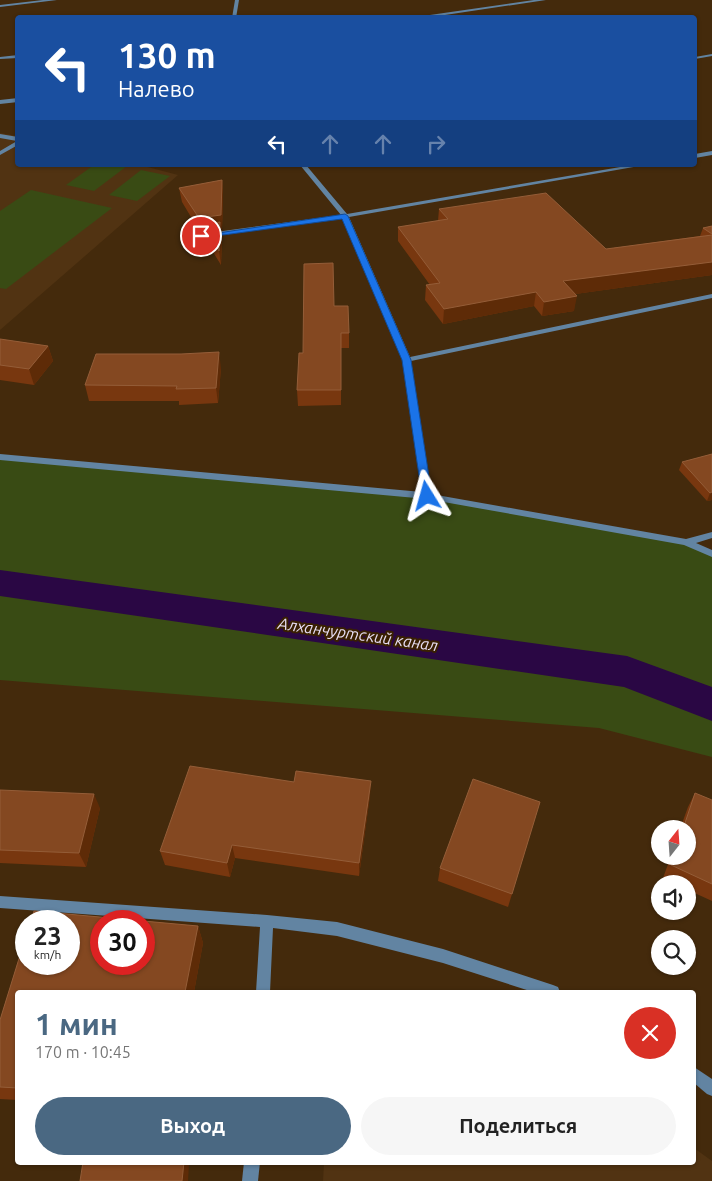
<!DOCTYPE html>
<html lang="ru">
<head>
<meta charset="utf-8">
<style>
	:root { --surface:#fff; --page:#f6f6f6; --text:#222; --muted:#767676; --accent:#4a6882 }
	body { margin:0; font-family:Ubuntu,sans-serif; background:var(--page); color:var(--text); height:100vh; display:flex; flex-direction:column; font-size:19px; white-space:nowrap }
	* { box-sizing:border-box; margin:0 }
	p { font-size:16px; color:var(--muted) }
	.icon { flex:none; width:28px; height:28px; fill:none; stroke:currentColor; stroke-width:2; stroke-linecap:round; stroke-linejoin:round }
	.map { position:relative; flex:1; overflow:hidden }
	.drawer { position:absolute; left:15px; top:990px; width:681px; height:175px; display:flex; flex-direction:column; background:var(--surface); border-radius:5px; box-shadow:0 1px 4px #0004 }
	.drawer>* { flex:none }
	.guide { position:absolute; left:15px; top:15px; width:682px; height:152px; border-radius:5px; box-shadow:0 1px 4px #0004; background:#1a4fa0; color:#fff; overflow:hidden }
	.needle { width:32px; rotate:17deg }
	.fabs { position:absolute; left:651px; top:820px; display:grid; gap:10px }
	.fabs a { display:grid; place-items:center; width:45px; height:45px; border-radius:50%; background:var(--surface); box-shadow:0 1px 4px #0004; font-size:25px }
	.speed { position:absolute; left:15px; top:910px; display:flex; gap:10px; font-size:25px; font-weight:700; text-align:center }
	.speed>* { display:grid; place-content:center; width:65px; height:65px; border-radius:50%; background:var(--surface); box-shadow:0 1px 4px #0004; line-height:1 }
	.speed small { font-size:12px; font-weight:400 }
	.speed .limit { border:8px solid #d22; background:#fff; color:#111 }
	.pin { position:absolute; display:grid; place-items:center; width:42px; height:42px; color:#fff; margin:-21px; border:2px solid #fff; border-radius:50%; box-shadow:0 1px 5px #0007 }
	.me { position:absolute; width:55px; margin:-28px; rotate:352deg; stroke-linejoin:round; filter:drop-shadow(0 0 4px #0008) }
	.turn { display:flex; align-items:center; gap:18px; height:105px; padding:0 20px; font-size:22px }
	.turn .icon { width:65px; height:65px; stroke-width:2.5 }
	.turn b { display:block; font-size:35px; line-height:42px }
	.lanes { display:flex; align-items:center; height:48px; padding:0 20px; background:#0003; justify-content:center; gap:25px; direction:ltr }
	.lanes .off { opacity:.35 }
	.round { display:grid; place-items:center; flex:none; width:52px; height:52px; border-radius:26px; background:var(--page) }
	.summary { display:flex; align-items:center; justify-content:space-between; height:85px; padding:0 20px }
	h1 { font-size:30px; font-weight:700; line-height:38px; color:var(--accent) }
	.cta { display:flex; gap:10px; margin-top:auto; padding:10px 20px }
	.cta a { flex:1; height:58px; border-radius:30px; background:var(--accent); color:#fff; font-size:20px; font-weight:700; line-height:58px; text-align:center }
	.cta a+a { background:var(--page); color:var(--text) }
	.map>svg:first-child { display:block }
	.built { fill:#513312 }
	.green { fill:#394b14 }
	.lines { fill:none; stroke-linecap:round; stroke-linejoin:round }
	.canal { fill:#2a0744; fill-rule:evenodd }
	.service { fill:#6284a2; fill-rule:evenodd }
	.minor { fill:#6284a2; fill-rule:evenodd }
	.wall { fill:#78370f; fill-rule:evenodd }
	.shaded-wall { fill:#5e2b07 }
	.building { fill:#844821; stroke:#945d38; fill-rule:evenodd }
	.route { fill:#1a73e8; stroke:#114b97 }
	.labels { text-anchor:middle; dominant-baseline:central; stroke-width:4; stroke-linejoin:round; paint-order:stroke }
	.water-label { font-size:16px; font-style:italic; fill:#e8def5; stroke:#3a2002 }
</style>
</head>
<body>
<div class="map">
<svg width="712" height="1181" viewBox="0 0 712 1181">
	<rect width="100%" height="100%" fill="#442a0c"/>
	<g class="built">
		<polygon points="0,133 17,136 18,165 140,165 178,175 0,330"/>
		<polygon points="694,1148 712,1161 712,1181 323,1181 324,1163 694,1162"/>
	</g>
	<g class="green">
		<polygon points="94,165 127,166 94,191 66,185"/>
		<polygon points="141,170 170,176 137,201 109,195"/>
		<polygon points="31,190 112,208 6,289 0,288 0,211"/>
		<polygon points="0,457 427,496 686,542 712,554 712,757 599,728 0,680"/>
	</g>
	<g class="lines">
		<polygon class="canal" points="0,570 627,656 712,687 712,721 624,687 0,596"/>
		<g class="service">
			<polygon points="18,98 18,102 0,104 0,100"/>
			<polygon points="0,134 18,137 18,145 0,155 0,151 17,141 0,138"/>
		</g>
		<g class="minor">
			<polygon points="43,0 57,0 0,7 0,5"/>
			<polygon points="235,0 239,0 236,18 232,18"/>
			<polygon points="534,0 546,0 425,18 409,18"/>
			<polygon points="712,54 712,56 695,59 695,57"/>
			<polygon points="18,55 18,58 0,59 0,57"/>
			<polygon points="712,151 712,155 695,158 695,154"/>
			<polygon points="300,165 306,165 347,214 632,165 645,165 349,217 410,357 712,294 712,298 411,361 431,494 686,539 712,532 712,538 696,543 712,550 712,557 684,545 427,499 0,460 0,454 422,492 403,360 343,218 201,238 198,236 201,234 341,215"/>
			<polygon points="0,896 267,915 337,922 443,949 553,985 558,987 560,992 533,992 443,963 337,936 273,928 270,992 256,992 260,927 0,908"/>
			<polygon points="694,1067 712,1079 712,1096 707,1094 694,1083"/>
			<polygon points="244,1162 260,1162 258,1181 242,1181"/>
		</g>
	</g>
	<g class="wall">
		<polygon points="222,180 223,194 222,229 221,229 222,237 221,265 205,239 204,232 200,232 182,202 179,188"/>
		<polygon points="439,209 606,249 700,236 703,228 712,226 712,275 575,294 574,311 542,316 534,306 443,324 425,300 426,285 430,285 398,241 398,227 438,221"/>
		<polygon points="334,306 349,333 349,348 341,348 341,405 298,406 297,390 303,353"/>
		<polygon points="0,339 48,346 53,361 34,385 0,380"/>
		<polygon points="221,368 218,403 179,405 179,401 89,401 85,385"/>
		<polygon points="712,454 712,500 707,501 679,470 682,462"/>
		<polygon points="0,790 100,808 86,867 0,863"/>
		<polygon points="695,793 712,800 712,901 688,890 688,884 675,884 663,878 671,856 688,856 688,829 680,829 688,807"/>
		<polygon points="370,795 359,876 235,858 230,877 165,865 160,851"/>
		<polygon points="540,802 508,907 438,881 440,868"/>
		<path d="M34,911L198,926L203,943L194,992H18V1100L0,1099V1020L26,936V964H69V921H31ZM101,921H144V964H101Z"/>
	</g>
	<g class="shaded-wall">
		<polygon points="222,180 223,194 222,229 221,229 222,237 221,265 219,251 203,225 204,232 200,232 199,218"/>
		<polygon points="712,262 712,275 561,296 563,281"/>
		<polygon points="536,292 534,306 443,324 444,309"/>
		<polygon points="577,296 574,311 542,316 544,302"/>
		<polygon points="48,346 53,361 34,385 29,369"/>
		<polygon points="219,352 221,368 218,403 216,388"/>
		<polygon points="712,492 712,500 707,501 710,493"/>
		<polygon points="371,781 370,795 359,876 359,863"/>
		<polygon points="94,794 100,808 86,867 79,853"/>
		<polygon points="232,845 235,858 230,877 227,863"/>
		<polygon points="198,926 203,943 194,992 185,992"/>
		<polygon points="184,1162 188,1162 189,1164 188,1181 182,1181"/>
	</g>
	<g class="building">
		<polygon points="222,180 221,215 199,218 179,188"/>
		<polygon points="546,193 606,249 712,235 712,262 563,281 577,296 544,302 536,292 444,309 426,285 440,283 398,227 448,219 439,209"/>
		<polygon points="220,222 219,251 203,225"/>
		<polygon points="712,226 712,234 703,228"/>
		<polygon points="333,263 334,306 348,306 349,333 341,333 341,390 297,390 299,353 303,353 304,264"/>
		<polygon points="0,339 48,346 29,369 0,365"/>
		<polygon points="219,352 216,388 176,389 177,386 85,385 96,354 181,354"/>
		<polygon points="712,454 712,492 710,493 682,462"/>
		<polygon points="190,766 294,782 296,771 371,781 359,863 232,845 227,863 160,851"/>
		<polygon points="473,779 540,802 512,894 440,868"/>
		<polygon points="0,790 94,794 79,853 0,850"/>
		<polygon points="695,793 712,800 712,884 671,865 674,856 688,856 688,829 683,829"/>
		<path d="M34,911L198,926L185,992H18V1088L0,1087V1020L26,936V964H69V921H31ZM101,921H144V964H101Z"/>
		<polygon points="83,1162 184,1162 182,1181 80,1181"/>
	</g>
	<polygon class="route" points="345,214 348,216 411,360 432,496 431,499 427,500 422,496 402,360 342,219 201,238 198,236"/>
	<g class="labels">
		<g class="water-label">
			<text transform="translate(358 634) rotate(8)">Алханчуртский канал</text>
		</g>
	</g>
</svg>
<div class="fabs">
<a><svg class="needle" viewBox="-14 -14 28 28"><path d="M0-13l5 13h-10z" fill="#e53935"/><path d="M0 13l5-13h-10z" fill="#767676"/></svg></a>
<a><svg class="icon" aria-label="sound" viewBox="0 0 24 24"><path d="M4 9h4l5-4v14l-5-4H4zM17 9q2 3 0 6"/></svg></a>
<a><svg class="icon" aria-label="search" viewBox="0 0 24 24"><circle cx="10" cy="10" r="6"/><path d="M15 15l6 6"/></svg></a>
</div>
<div class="speed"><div>23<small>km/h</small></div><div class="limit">30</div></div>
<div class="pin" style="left:201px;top:236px;background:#d93025"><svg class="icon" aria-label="arrive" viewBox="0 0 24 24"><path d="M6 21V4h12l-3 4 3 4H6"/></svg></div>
<svg class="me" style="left:427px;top:496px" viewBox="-20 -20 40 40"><path d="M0-17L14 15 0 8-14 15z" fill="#1a73e8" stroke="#fff" stroke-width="4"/></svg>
<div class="guide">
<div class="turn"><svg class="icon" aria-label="left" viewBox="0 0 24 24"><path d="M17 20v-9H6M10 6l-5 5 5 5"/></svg><div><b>130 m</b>Налево</div></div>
<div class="lanes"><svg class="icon" aria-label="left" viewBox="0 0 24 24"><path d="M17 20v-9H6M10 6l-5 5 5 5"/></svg><svg class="icon off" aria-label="ahead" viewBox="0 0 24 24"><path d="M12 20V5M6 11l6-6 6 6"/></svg><svg class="icon off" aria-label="ahead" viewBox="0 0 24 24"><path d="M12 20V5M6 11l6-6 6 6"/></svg><svg class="icon off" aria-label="right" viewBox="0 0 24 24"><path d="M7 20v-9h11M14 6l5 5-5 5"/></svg></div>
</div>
<section class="drawer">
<div class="summary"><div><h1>1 мин</h1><p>170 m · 10:45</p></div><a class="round" style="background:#d93025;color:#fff"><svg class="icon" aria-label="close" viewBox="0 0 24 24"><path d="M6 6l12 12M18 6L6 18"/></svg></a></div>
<div class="cta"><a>Выход</a><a>Поделиться</a></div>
</section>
</div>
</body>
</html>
